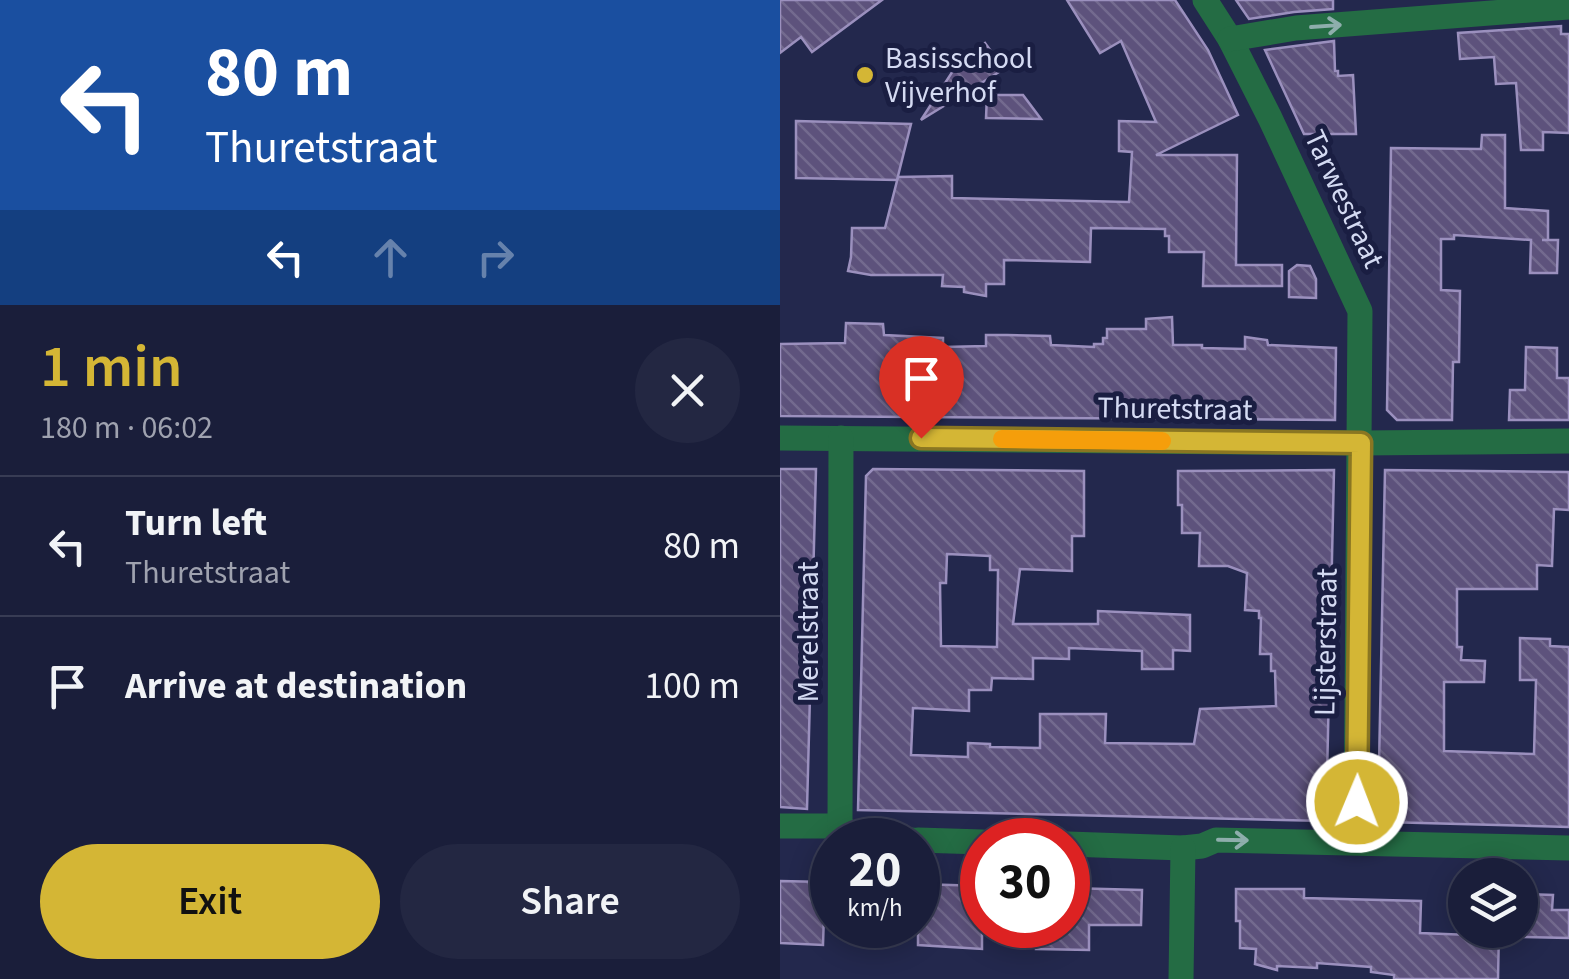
<!DOCTYPE html>
<html lang="en">
<head>
<meta charset="utf-8">
<style>
	:root { --surface:#1a1e3a; --page:#232742; --text:#f1f3f6; --muted:#9fa2af; --line:#383c54; --accent:#d4b635 }
	body { margin:0; font-family:"Source Sans 3",sans-serif; background:var(--page); color:var(--text); height:100vh; display:flex; flex-direction:column; font-size:38px; white-space:nowrap }
	* { box-sizing:border-box; margin:0 }
	p { font-size:32px; color:var(--muted) }
	.icon { flex:none; width:55px; height:55px; fill:none; stroke:currentColor; stroke-width:2; stroke-linecap:round; stroke-linejoin:round }
	.map { position:relative; flex:1; overflow:hidden }
	.panel { display:flex; flex-direction:column; background:var(--surface); width:780px }
	.panel>* { flex:none }
	.top-card { background:#1a4fa0; color:#fff; overflow:hidden }
	.controls { position:absolute; left:668px; top:858px; display:grid; gap:20px }
	.controls a { display:grid; place-items:center; width:90px; height:90px; border-radius:50%; background:var(--surface); box-shadow:0 5px 25px #0003,0 0 0 2px var(--line); font-size:50px }
	.speed { position:absolute; left:30px; top:818px; display:flex; gap:20px; font-size:50px; font-weight:700; text-align:center }
	.speed>* { display:grid; place-content:center; width:130px; height:130px; border-radius:50%; background:var(--surface); box-shadow:0 5px 25px #0003,0 0 0 2px var(--line); line-height:1 }
	.speed small { font-size:25px; font-weight:400 }
	.speed .limit { border:15px solid #d22; background:#fff; color:#111 }
	.pin { position:absolute; display:grid; place-items:center; width:85px; height:85px; color:#fff; margin:-102px -42px; border-radius:50% 50% 50% 0; rotate:-45deg; box-shadow:0 0 10px #0007 }
	.pin .icon { rotate:45deg }
	.me { position:absolute; width:110px; margin:-55px; rotate:1deg; stroke-linejoin:round; filter:drop-shadow(0 0 8px #0008) }
	.turn { display:flex; align-items:center; gap:35px; height:210px; padding:0 40px; font-size:45px }
	.turn .icon { width:130px; height:130px; stroke-width:2.5 }
	.turn b { display:block; font-size:70px; line-height:85px }
	.lanes { display:flex; align-items:center; height:95px; padding:0 40px; background:#0003; justify-content:center; gap:50px; direction:ltr }
	.lanes .off { opacity:.35 }
	.round { display:grid; place-items:center; flex:none; width:105px; height:105px; border-radius:52px; background:var(--page) }
	.summary { display:flex; align-items:center; justify-content:space-between; height:170px; padding:0 40px }
	h1 { font-size:60px; font-weight:600; line-height:75px; color:var(--accent) }
	.cta { display:flex; gap:20px; margin-top:auto; padding:20px 40px }
	.cta a { flex:1; height:115px; border-radius:60px; background:var(--accent); color:#111; font-size:40px; font-weight:600; line-height:115px; text-align:center }
	.cta a+a { background:var(--page); color:var(--text) }
	ul { padding:0; list-style:none }
	li { display:flex; align-items:center; gap:30px; height:140px; padding:0 40px; border-top:2px solid var(--line) }
	li div { flex:1 }
	li b { display:block; font-size:38px }
	li em { font-style:normal }
	main { display:flex; flex:1; min-height:0 }
	.map>svg:first-child { display:block }
	.building { fill:url(#building-back-hatch); stroke:#9b90be; stroke-width:2.5; fill-rule:evenodd }
	.lines { fill:none; stroke-linecap:round; stroke-linejoin:round }
	.street { stroke:#246c44; stroke-width:25 }
	.oneway { stroke:#8eaeac }
	.route-casing { stroke:#8a7622; stroke-width:25 }
	.route { stroke:#d4b635; stroke-width:18 }
	.slow { stroke:#f59e0b; stroke-width:18 }
	.poi-dot { fill:#d4b635; stroke:#1a1e42; stroke-width:4 }
	.labels { text-anchor:middle; dominant-baseline:central; stroke-width:10; stroke-linejoin:round; paint-order:stroke }
	.poi-label { font-size:30px; fill:#d4daf2; stroke:#1a1e42; text-anchor:start }
	.street-label { font-size:30px; fill:#d4daf2; stroke:#1a1e42 }
</style>
</head>
<body>
<main>
<section class="panel">
<div class="top-card">
<div class="turn"><svg class="icon" aria-label="left" viewBox="0 0 24 24"><path d="M17 20v-9H6M10 6l-5 5 5 5"/></svg><div><b>80 m</b>Thuretstraat</div></div>
<div class="lanes"><svg class="icon" aria-label="left" viewBox="0 0 24 24"><path d="M17 20v-9H6M10 6l-5 5 5 5"/></svg><svg class="icon off" aria-label="ahead" viewBox="0 0 24 24"><path d="M12 20V5M6 11l6-6 6 6"/></svg><svg class="icon off" aria-label="right" viewBox="0 0 24 24"><path d="M7 20v-9h11M14 6l5 5-5 5"/></svg></div>
</div>
<div class="summary"><div><h1>1 min</h1><p>180 m · 06:02</p></div><a class="round"><svg class="icon" aria-label="close" viewBox="0 0 24 24"><path d="M6 6l12 12M18 6L6 18"/></svg></a></div>
<ul>
<li><svg class="icon" aria-label="left" viewBox="0 0 24 24"><path d="M17 20v-9H6M10 6l-5 5 5 5"/></svg><div><b>Turn left</b><p>Thuretstraat</p></div><em>80 m</em></li>
<li><svg class="icon" aria-label="arrive" viewBox="0 0 24 24"><path d="M6 21V4h12l-3 4 3 4H6"/></svg><div><b>Arrive at destination</b></div><em>100 m</em></li>
</ul>
<div class="cta"><a>Exit</a><a>Share</a></div>
</section>
<div class="map">
<svg width="789" height="979" viewBox="0 0 789 979">
	<defs>
		<pattern id="building-back-hatch" width="6" height="6" patternUnits="userSpaceOnUse" patternTransform="scale(2.5)"><rect width="6" height="6" fill="#5d527c"/><path d="M-1 5l2 2M0 0l6 6M5-1l2 2" fill="none" stroke="#736a8f"/></pattern>
	</defs>
	<rect width="100%" height="100%" fill="#23284d"/>
	<g class="building">
		<polygon points="0,0 102,0 32,52 21,37 0,53"/>
		<polygon points="287,0 395,0 428,50 458,115 376,155 457,155 456,265 502,265 502,286 423,286 424,252 389,252 389,236 385,236 385,229 311,228 310,262 224,260 224,284 206,284 206,296 184,292 184,287 162,286 163,275 91,275 68,271 71,257 72,228 105,228 118,177 172,176 172,198 349,202 352,152 339,151 339,121 376,122 341,41 320,53"/>
		<polygon points="456,0 553,0 553,9 514,12 469,19"/>
		<polygon points="781,26 781,34 789,34 789,133 763,132 763,150 741,150 736,83 716,84 714,57 680,59 678,33"/>
		<polygon points="554,41 555,71 558,71 558,76 573,75 576,134 524,134 485,50"/>
		<polygon points="205,43 224,69 141,120 178,63"/>
		<polygon points="207,95 243,95 261,119 206,118"/>
		<polygon points="16,121 131,124 117,180 16,178"/>
		<polygon points="702,135 725,135 725,208 768,211 768,240 762,240 778,240 777,273 750,273 751,240 674,235 674,239 661,239 661,290 680,291 679,362 673,362 672,420 617,420 607,410 611,148 701,149"/>
		<polygon points="517,265 530,266 536,279 536,298 509,297 509,271"/>
		<polygon points="392,317 393,345 422,345 422,348 465,349 465,337 487,340 488,345 556,348 555,420 0,416 0,344 65,343 66,323 103,324 104,335 163,338 163,347 206,346 206,335 227,335 270,336 271,345 314,347 314,344 323,344 323,338 327,338 327,329 366,329 366,319"/>
		<polygon points="746,347 777,348 777,378 789,378 789,420 729,420 730,390 745,390"/>
		<polygon points="0,469 36,469 27,809 0,807"/>
		<path d="M93,469L304,471V536H292V571L240,569L233,624H318V611L410,615V651L393,650V669H362V651L289,648V659L253,658V679L212,678L211,690H189V711L133,708L131,755L188,757V743L210,744V747L260,748V714H326L325,743L414,744L420,709L496,706L495,671H491V654H480L481,618H479V611L465,610L467,573L448,566H419L420,533H402V505H398V471L554,470L546,821L78,810L86,476ZM167,554L210,556V570H218L217,647L161,646L160,583H166Z"/>
		<polygon points="605,470 789,472 789,510 774,509 772,566 757,565 757,589 677,589 677,647 682,647 681,660 705,661 704,682 664,682 664,751 754,754 756,680 740,680 740,638 770,639 770,646 789,647 789,827 604,822 598,815"/>
		<polygon points="0,881 45,882 43,945 0,943"/>
		<polygon points="138,884 202,886 202,949 138,945"/>
		<polygon points="288,888 362,890 361,925 309,925 309,950 256,949 257,925 288,925"/>
		<polygon points="456,889 524,889 524,898 641,901 640,933 690,935 691,930 719,930 718,979 614,979 614,975 591,972 591,967 537,963 537,968 497,966 497,970 475,964 476,949 460,948 460,921 456,921"/>
		<polygon points="740,894 773,895 772,910 789,910 789,938 740,937"/>
	</g>
	<g class="lines">
		<g class="street">
			<polyline points="425,0 450,39 490,118 580,311 576,841"/>
			<polyline points="450,39 516,28 789,7"/>
			<polyline points="0,438 581,443 789,441"/>
			<polyline points="0,826 60,826 78,839 132,840"/>
			<polyline points="60,826 61,438"/>
			<polyline points="138,840 202,842"/>
			<polyline points="288,844 403,848 422,846 436,840 789,848"/>
			<polyline points="401,979 403,848"/>
		</g>
	</g>
	<defs><path id="oneway-shaft" d="M-6 0H5M1.5-3L5.5 0L1.5 3" fill="none" stroke-width="1.6" stroke-linecap="round" stroke-linejoin="round" transform="scale(2.5)"/></defs>
	<g class="oneway">
		<use href="#oneway-shaft" transform="translate(546 26) rotate(-4)"/>
		<use href="#oneway-shaft" transform="translate(453 840) rotate(1)"/>
	</g>
	<g class="lines">
		<g class="route-casing">
			<polyline id="route" points="141,438 581,443 577,802"/>
		</g>
		<use href="#route" class="route"/>
		<polyline class="slow" points="222,439 382,441"/>
	</g>
	<circle class="poi-dot" cx="85" cy="75" r="10"/>
	<g class="labels">
		<g class="poi-label">
			<text x="105" y="58">Basisschool<tspan x="105" dy="34">Vijverhof</tspan></text>
		</g>
		<g class="street-label">
			<text transform="translate(564 199) rotate(65)">Tarwestraat</text>
			<text transform="translate(395 409) rotate(1)">Thuretstraat</text>
			<text transform="translate(28 632) rotate(-90)">Merelstraat</text>
			<text transform="translate(546 642) rotate(-89)">Lijsterstraat</text>
		</g>
	</g>
</svg>
<div class="controls">
<a><svg class="icon" aria-label="layers" viewBox="0 0 24 24"><path d="M12 4l9 5-9 5-9-5zM3 14l9 5 9-5"/></svg></a>
</div>
<div class="speed"><div>20<small>km/h</small></div><div class="limit">30</div></div>
<div class="pin" style="left:141px;top:438px;background:#d93025"><svg class="icon" aria-label="arrive" viewBox="0 0 24 24"><path d="M6 21V4h12l-3 4 3 4H6"/></svg></div>
<svg class="me" style="left:577px;top:802px" viewBox="-20 -20 40 40"><circle r="17" fill="#d4b635" stroke="#fff" stroke-width="3"/><path d="M0-11L8 9 0 5-8 9z" fill="#fff"/></svg>
</div>
</main>
</body>
</html>
